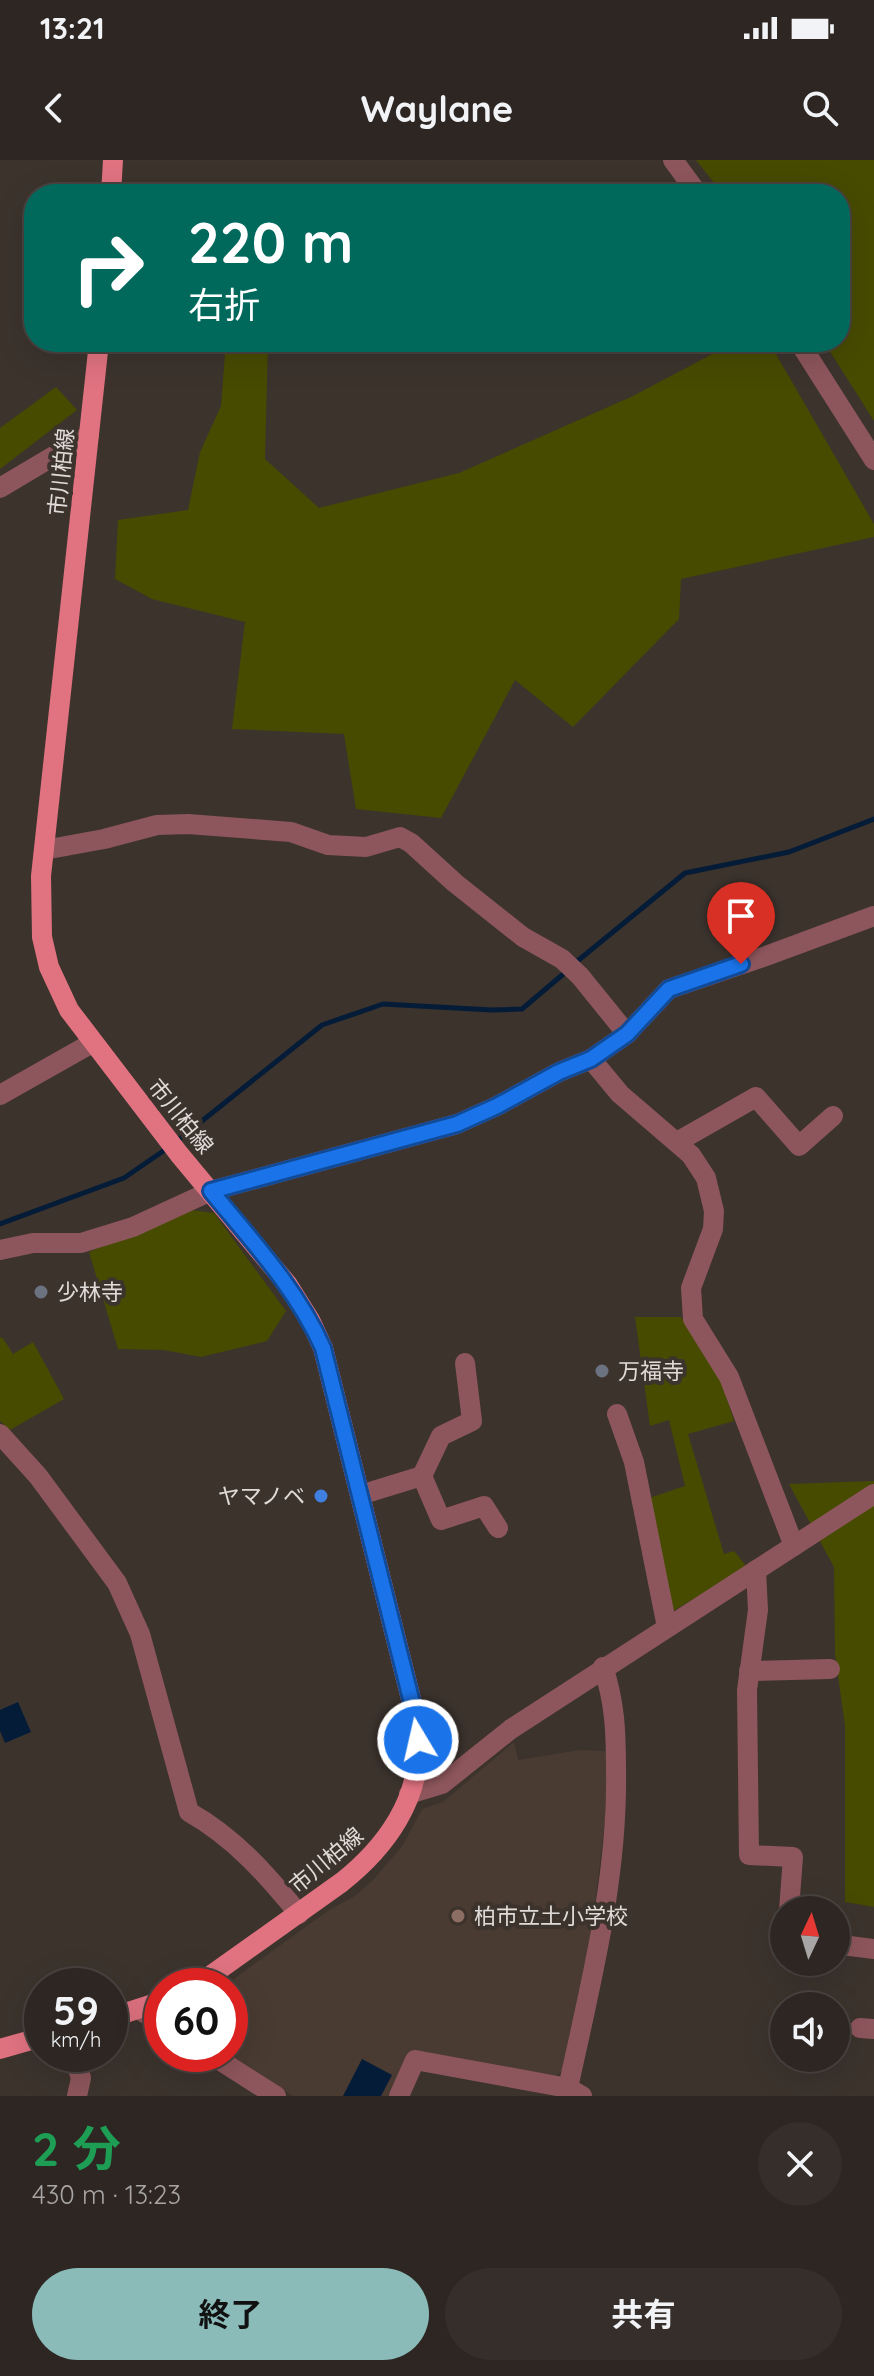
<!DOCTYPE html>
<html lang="ja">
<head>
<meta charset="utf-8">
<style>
	:root { --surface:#2d2622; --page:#352e2a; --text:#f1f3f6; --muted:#a7a5a5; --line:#484340; --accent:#8bbbb9 }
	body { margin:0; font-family:Quicksand,"Noto Sans JP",sans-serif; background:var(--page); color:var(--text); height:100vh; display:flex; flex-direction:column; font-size:30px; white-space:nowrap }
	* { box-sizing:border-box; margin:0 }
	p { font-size:26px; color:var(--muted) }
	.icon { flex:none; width:44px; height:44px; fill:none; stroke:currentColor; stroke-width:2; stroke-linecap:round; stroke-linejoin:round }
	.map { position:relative; height:1936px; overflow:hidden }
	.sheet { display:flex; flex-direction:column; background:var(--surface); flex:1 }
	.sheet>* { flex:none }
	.guide { position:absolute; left:24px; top:24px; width:826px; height:168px; border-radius:32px; box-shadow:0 8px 32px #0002,0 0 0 2px var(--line); background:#00695c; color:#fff; overflow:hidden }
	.needle { width:52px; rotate:4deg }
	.controls { position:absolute; left:770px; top:1736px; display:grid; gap:16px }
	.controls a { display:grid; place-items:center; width:80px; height:80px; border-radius:50%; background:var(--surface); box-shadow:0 8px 32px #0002,0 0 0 2px var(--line); font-size:40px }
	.speed { position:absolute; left:24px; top:1808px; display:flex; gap:16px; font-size:40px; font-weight:700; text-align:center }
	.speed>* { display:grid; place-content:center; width:104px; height:104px; border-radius:50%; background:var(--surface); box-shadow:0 8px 32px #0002,0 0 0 2px var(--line); line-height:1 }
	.speed small { font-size:20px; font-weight:400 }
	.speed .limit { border:12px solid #d22; background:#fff; color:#111 }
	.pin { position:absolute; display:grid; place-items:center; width:68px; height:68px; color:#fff; margin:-82px -34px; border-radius:50% 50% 50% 0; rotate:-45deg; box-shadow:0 0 8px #0007 }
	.pin .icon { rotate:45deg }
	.me { position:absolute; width:88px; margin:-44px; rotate:351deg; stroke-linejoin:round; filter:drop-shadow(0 0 6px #0008) }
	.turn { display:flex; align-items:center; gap:28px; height:168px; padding:0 32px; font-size:36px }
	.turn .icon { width:104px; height:104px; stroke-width:2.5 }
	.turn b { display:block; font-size:56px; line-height:68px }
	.round { display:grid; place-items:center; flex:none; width:84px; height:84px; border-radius:42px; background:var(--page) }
	.headline { display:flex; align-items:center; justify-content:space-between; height:136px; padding:0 32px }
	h1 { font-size:48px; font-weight:700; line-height:60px; color:#1e9e55 }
	.action { display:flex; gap:16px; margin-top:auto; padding:16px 32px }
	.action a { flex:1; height:92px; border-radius:48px; background:var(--accent); color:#111; font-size:32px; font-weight:700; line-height:92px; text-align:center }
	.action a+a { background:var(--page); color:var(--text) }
	.status { display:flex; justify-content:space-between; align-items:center; height:56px; padding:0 40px; background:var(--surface); direction:ltr }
	.status svg { height:22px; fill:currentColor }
	header { display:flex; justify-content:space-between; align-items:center; height:104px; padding:0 32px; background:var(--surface); font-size:36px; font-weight:700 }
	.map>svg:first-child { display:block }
	.built { fill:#493b31 }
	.green { fill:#474b00 }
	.water { fill:#041c37 }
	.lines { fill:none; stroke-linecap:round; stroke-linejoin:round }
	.stream { stroke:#041c37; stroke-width:5 }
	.minor { stroke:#8d565c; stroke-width:20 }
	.major { stroke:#e17381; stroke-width:20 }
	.route-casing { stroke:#114b97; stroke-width:20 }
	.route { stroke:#1a73e8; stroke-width:14 }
	.worship-dot { fill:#6b7280; stroke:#3c332d; stroke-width:3 }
	.shop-dot { fill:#3f7fe0; stroke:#3c332d; stroke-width:3 }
	.education-dot { fill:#8d6e63; stroke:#3c332d; stroke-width:3 }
	.labels { text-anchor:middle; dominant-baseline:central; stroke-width:8; stroke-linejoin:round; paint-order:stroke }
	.street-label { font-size:22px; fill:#e0dbd7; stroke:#3c332d }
	.poi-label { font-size:22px; fill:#e0dbd7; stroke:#3c332d; text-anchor:start }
</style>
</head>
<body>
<div class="status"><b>13:21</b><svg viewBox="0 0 49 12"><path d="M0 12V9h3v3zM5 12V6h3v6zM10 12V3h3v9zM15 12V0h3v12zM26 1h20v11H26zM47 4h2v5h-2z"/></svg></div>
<header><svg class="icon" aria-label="back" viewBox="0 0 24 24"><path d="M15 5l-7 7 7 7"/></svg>Waylane<svg class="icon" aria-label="search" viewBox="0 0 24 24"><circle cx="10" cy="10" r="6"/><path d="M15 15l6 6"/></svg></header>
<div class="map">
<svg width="874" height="1936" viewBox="0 0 874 1936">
	<rect width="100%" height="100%" fill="#3c332d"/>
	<polygon class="built" points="514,1582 518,1600 580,1590 608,1591 605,1660 593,1761 568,1907 549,1921 410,1892 389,1936 293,1936 225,1894 230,1894 230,1826 224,1826 329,1750 355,1736 374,1719 403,1685 422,1649 443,1642"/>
	<g class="green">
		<polygon points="696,0 874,0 874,261 824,182 840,182 840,34 723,34"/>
		<polygon points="226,182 268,182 265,299 319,348 459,313 633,236 735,182 769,182 874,364 874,377 681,419 679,459 573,567 515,520 441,658 356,649 344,574 232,569 245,462 152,439 115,419 118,360 188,350 200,292 221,246"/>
		<polygon points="56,227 77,250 0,309 0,268"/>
		<polygon points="191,1050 214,1053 286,1151 267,1181 201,1197 164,1190 118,1189 89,1092"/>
		<polygon points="635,1157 681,1157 720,1216 734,1261 688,1274 724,1394 734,1391 747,1407 668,1454 646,1339 685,1326 669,1260 650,1266"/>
		<polygon points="2,1177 13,1194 33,1182 64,1239 10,1270 0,1261 0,1178"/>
		<polygon points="874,1321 874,1747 845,1742 845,1566 835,1494 834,1407 789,1324"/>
	</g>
	<g class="water">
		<polygon points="18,1542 31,1572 5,1583 0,1571 0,1550"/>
		<polygon points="362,1899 392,1915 381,1936 343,1936"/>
	</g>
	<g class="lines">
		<g class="stream">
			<polyline points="575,803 685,713 789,692 874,659"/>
			<polyline points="177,981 322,865 383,844 492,850 522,849 568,810"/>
			<polyline points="0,1064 124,1018 169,987"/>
		</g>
		<g class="minor">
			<polyline points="673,0 698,34"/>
			<polyline points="799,182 874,300"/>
			<polyline points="0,328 89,275"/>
			<polyline points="44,690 104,679 157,665 188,664 291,672 328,685 366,687 400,677 411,683 455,723 523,777 562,799 580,816 627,874"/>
			<polyline points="591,899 620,934 691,995 706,1018 714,1051 713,1069 691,1128 693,1159 729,1217 794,1386"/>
			<polyline points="0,935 92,883"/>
			<polyline points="677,982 756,937 799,986 833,956"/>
			<polyline points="0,1090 33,1083 81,1083 133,1067 211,1031 457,964 497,946 559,912 591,899 627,874 669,829 763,797 874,756"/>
			<polyline points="617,1254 634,1302 667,1467"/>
			<path d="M0,1274L38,1316L117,1423L140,1474L189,1652C235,1678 266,1714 299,1754"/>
			<polyline points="422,1316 441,1360 484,1346 498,1368"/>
			<polyline points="360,1335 422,1316 441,1276 472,1261 465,1203"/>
			<polyline points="756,1410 758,1450 747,1530 749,1695 793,1697 789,1750"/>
			<polyline points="749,1511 830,1509"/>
			<polyline points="409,1634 442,1624 511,1569 874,1334"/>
			<polyline points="836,1780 842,1785 874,1789"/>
			<polyline points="140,1850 162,1864"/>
			<polyline points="860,1868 874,1869"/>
			<polyline points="73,1894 81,1918 77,1936"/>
			<polyline points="210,1894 276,1936"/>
			<path d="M568,1928C591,1822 618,1718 616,1609C616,1573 615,1542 603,1507"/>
			<polyline points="399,1936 415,1900 568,1928 582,1936"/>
		</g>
		<g class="major">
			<polyline points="111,34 113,0"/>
			<path d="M99,182L41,716L42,777L49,807L69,850L179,994L288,1125L310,1160L323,1188L412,1543C414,1556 417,1568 418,1580C421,1639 386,1687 342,1722L196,1826"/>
			<polyline points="110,1858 162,1841"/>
			<polyline points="0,1889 42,1877"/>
		</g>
	</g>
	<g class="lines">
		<g class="route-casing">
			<path id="route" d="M418,1580L412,1543L323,1188C296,1128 252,1081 211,1031L457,964L497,946L559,912L591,899L627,874L669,829L741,804"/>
		</g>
		<use href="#route" class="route"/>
	</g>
	<g class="worship-dot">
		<circle cx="41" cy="1132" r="8"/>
		<circle cx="602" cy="1211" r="8"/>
	</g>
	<circle class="shop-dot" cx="321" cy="1336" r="8"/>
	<circle class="education-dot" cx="458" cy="1756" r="8"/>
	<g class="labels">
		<g class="street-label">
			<text transform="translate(61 312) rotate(-84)">市川柏線</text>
			<text transform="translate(181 956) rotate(51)">市川柏線</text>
			<text transform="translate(326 1700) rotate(-40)">市川柏線</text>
		</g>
		<g class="poi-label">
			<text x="57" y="1132">少林寺</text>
			<text x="618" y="1211">万福寺</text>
			<text x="305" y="1336" text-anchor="end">ヤマノベ</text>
			<text x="474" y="1756">柏市立土小学校</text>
		</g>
	</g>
</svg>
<div class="controls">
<a><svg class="needle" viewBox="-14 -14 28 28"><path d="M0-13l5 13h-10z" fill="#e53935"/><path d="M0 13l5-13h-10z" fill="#a7a5a5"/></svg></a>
<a><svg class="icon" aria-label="sound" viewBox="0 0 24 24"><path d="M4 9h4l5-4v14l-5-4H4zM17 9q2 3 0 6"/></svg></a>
</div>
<div class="speed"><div>59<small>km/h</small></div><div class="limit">60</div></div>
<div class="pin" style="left:741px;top:804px;background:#d93025"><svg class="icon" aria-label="arrive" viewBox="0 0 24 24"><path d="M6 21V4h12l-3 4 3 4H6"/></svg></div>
<svg class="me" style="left:418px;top:1580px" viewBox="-20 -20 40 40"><circle r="17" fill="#1a73e8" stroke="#fff" stroke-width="3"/><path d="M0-11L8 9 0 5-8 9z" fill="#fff"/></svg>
<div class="guide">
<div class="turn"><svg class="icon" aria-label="right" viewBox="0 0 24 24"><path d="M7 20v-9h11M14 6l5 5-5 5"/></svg><div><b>220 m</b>右折</div></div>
</div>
</div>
<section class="sheet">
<div class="headline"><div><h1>2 分</h1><p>430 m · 13:23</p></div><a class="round"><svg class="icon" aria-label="close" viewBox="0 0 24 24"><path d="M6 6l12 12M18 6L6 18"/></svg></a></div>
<div class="action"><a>終了</a><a>共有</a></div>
</section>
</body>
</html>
